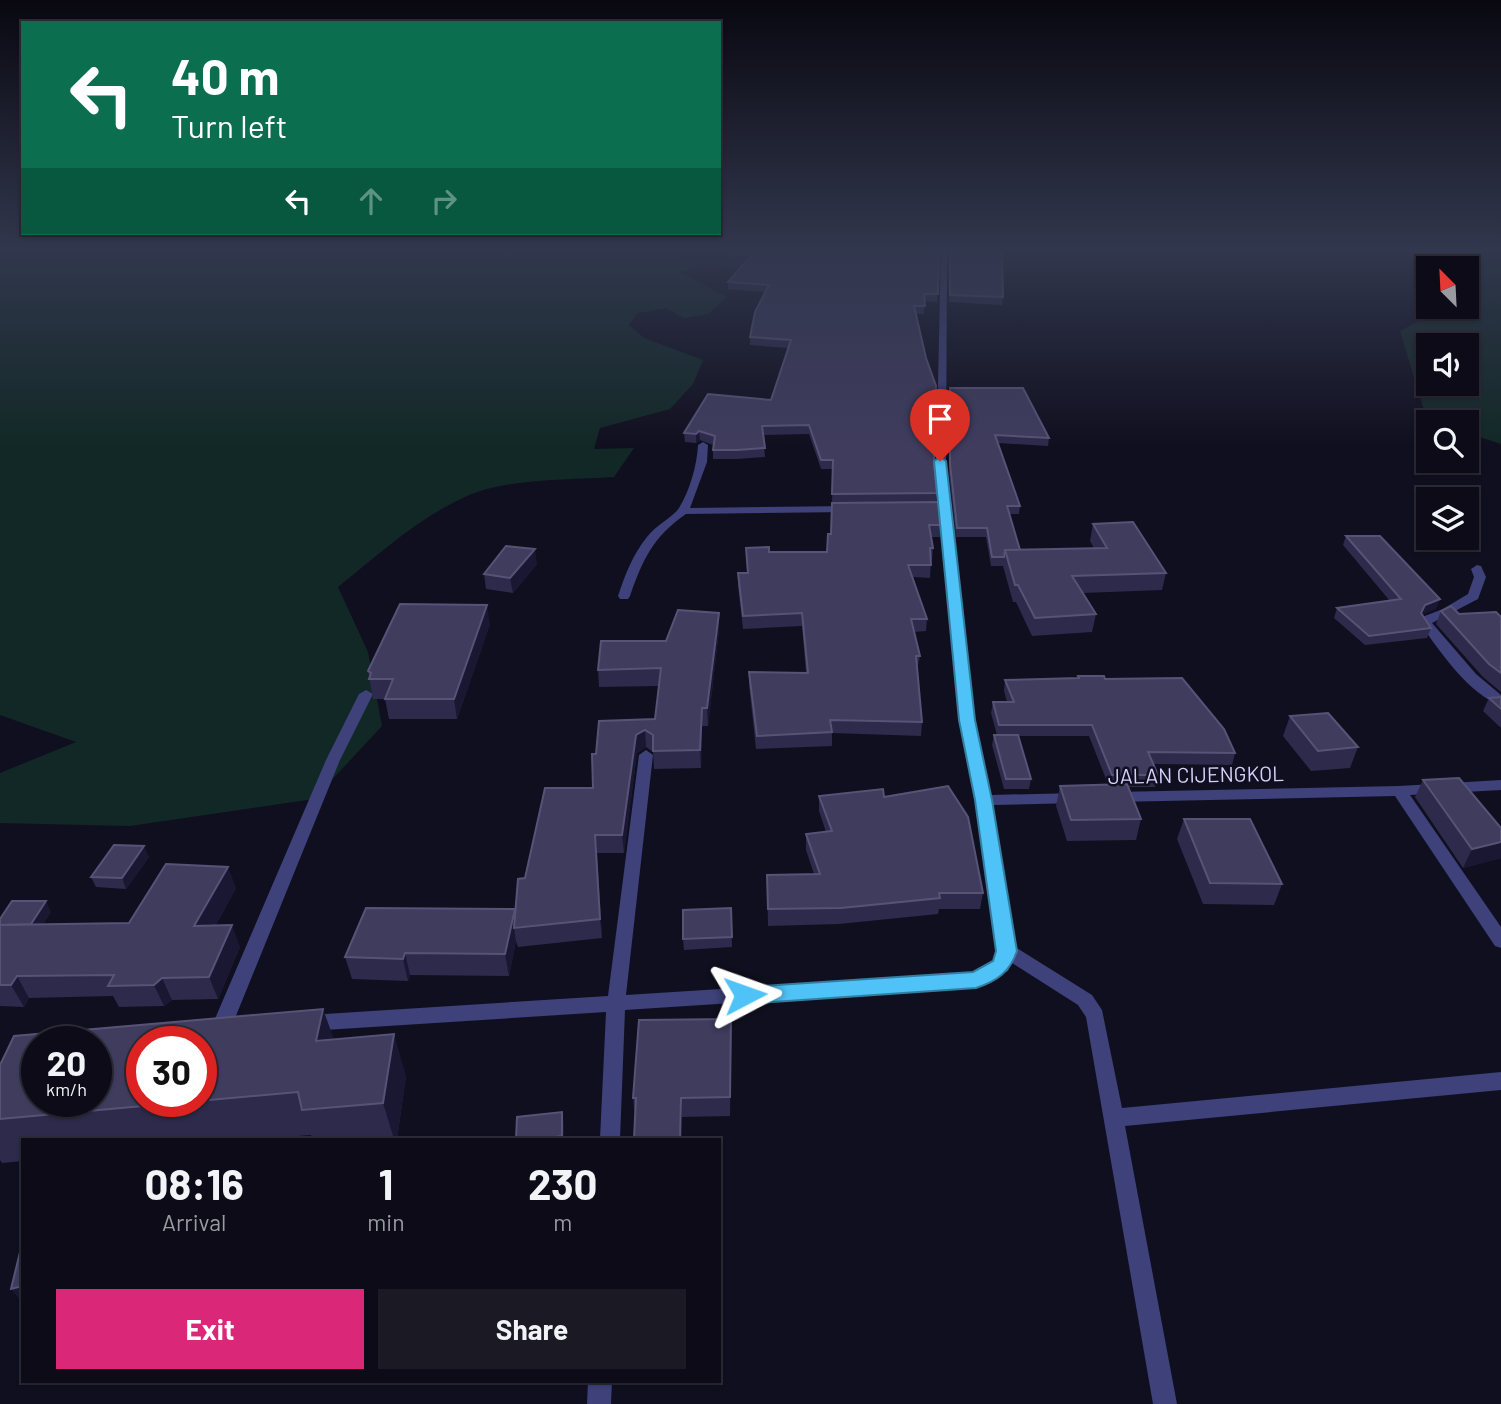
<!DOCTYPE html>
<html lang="en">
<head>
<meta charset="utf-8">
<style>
	:root { --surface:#0c0b17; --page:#1a1924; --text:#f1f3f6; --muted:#9a9ba1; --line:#2c2b36; --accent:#db2777 }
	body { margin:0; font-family:Barlow,sans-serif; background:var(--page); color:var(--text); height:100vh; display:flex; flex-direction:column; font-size:26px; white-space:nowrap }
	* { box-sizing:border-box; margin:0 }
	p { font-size:23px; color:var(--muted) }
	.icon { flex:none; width:38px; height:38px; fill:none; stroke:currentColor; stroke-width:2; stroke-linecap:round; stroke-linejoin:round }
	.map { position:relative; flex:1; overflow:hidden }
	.panel { position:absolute; left:21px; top:1138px; width:700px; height:245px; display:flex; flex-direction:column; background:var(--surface); border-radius:0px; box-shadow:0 2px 5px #0004,0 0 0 2px var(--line) }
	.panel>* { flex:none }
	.guide { position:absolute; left:21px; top:21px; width:700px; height:214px; border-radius:0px; box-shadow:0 2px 5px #0004,0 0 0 2px var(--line); background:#0b6e4f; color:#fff; overflow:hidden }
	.needle { width:46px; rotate:336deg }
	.buttons { position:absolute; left:1416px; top:256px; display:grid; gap:14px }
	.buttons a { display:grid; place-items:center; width:63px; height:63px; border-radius:0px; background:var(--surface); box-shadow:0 2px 5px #0004,0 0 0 2px var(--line); font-size:35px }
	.speed { position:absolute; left:21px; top:1026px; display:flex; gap:14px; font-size:35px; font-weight:700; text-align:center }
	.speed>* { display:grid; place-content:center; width:91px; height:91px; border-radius:50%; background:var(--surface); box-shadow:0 2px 5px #0004,0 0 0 2px var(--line); line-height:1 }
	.speed small { font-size:18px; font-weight:400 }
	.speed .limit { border:10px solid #d22; background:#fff; color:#111 }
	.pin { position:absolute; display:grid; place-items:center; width:60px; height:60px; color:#fff; margin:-72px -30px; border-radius:50% 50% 50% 0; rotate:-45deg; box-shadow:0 0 7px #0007 }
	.pin .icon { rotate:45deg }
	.me { position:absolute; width:77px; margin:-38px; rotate:86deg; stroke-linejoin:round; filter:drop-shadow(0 0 5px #0008) }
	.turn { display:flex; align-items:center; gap:24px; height:147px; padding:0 35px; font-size:32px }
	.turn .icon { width:91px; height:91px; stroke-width:2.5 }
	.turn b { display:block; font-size:49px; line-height:60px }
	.lanes { display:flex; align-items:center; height:66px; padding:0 35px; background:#0003; justify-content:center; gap:35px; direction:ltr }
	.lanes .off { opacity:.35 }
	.eta { display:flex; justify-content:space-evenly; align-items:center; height:119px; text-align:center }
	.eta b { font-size:42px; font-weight:700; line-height:49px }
	.action { display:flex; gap:14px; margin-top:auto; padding:14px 35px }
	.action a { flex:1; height:80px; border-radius:0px; background:var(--accent); color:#fff; font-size:28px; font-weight:700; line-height:80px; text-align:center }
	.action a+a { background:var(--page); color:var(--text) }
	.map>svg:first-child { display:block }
	.green { fill:#122826; fill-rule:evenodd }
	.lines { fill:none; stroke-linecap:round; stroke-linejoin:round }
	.street { fill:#3e417a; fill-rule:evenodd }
	.wall { fill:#2d2a4b }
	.shaded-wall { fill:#1a1732 }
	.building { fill:#3f3c5e; stroke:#565377; stroke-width:2; fill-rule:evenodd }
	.route { fill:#4fc3f7; stroke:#337fa1; stroke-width:2 }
	.labels { text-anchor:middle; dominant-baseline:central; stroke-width:5; stroke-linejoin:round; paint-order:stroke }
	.street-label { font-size:21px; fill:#d2d1fb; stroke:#100f1f }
</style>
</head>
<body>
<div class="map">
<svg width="1501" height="1404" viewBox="0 0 1501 1404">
	<rect width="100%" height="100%" fill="#100f1f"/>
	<g class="green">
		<path d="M0,250H678L674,251L677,257C709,268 724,255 752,253C776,252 800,253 824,253L742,268L704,265L680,272L727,297L708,314L684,318L666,308L638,313L629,325L644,338L703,360L693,384L670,409L600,428L594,449L634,448L614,477C569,480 505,478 465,497C418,518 378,555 338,587L368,652L382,726L314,799L130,826L0,823V773L76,742L0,715Z"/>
		<path d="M1412,250H1501V444L1467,433L1466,422L1427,420L1400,331L1447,306H1466V268H1429L1421,254ZM1428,345H1466V383H1428Z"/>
	</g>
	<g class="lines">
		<g class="street">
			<polygon points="941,250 947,250 946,473 974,720 991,795 1077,793 1082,794 1085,798 1082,802 1077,803 993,805 1015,947 1092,995 1102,1010 1122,1108 1501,1072 1501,1090 1125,1126 1177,1404 1153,1404 1086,1017 1078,1005 1012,963 1008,971 976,987 625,1010 620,1139 600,1139 606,1012 309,1031 302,1028 299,1023 302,1018 309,1015 608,996 639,755 646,750 653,755 626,995 973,973 994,962 998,951 976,800 960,720 936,473"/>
			<path d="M703,442L708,445L707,462L690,508L849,506L854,509L849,512L686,514C653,537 643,559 630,596L628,599H620L618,596C625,575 633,554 647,537C655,526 673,517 679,508C690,490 697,465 698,445Z"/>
			<path d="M1477,565L1481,566L1486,577L1478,599L1432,623L1476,674L1501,695V705C1471,697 1437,648 1420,623L1422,617L1443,609L1468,594L1474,577L1471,569Z"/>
			<polygon points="366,690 373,694 340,760 231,1028 228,1034 221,1036 214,1034 211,1028 326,760 359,694"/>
			<polygon points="1501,780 1501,790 1410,795 1501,927 1501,948 1495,946 1395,796 1114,802 1109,801 1106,797 1109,793 1114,792 1399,786"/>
			<polygon points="588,1381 612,1381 611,1404 587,1404"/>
		</g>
	</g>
	<g class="wall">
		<polygon points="686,250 939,250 937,302 924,301 924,314 916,314 934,464 937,493 936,502 941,525 940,537 931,537 933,548 932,560 931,560 930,578 913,577 927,619 926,631 914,632 920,656 917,669 922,722 921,736 832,733 832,746 756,749 749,685 749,672 806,673 802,626 743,629 738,586 738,573 747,573 746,548 769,552 827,552 831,534 833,469 821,469 809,434 763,435 765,457 737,459 713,459 713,445 700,440 696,443 685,442 684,433 771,400 788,348 750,345 750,337 765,292 728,289 728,282 750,256"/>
		<polygon points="950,250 1002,250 1003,297 1002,305 949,302"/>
		<polygon points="950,388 1049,438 1048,446 998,443 1020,506 1019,514 1010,514 1020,550 1094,548 1090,541 1093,524 1166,573 1162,590 1083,593 1096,614 1092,632 1032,636 1016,602 1013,602 1003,566 991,566 986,537 956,537 949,473"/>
		<polygon points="1346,536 1436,609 1422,614 1431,628 1427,638 1365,645 1334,618 1337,608 1390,601 1343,545"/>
		<polygon points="537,564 513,593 486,589 484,574"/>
		<polygon points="1441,611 1459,614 1501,617 1501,692 1483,677 1436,624"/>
		<polygon points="719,613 719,630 708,726 702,726 701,768 654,769 653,752 646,747 637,753 624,853 597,853 602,938 518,947 516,941 509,976 410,975 408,981 352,979 345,957 515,909 525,878 593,788 596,754 655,719 659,686 599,687 598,670 666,641"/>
		<polygon points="490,624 457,719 389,719 385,699 373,699 368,671"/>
		<polygon points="1078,676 1105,679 1235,753 1232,765 1154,764 1158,775 1155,787 1129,787 1141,819 1136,840 1067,841 1056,806 1060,786 1108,784 1089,736 1019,736 1031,779 1029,789 1004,789 992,745 994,735 997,735 991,713 993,702 1007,702 1004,691 1005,680 1078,678"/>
		<polygon points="1501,697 1501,728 1483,711 1489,698"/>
		<polygon points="1290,716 1358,747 1350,768 1311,771 1283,736"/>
		<polygon points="1423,780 1501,828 1501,858 1463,868 1415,797"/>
		<polygon points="819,796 884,797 983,893 980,909 939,909 938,914 839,924 768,926 767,875 814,874 806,850 806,834 826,832 819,811"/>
		<polygon points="1184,819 1282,884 1274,905 1203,904 1177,839"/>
		<polygon points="149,857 126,889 96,887 91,877"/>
		<polygon points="236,888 215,926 240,947 218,999 172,1000 164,1006 119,1007 113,996 29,998 24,1007 0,1006 0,919 51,912 43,924 129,923"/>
		<polygon points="731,908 732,947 684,950 683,939"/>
		<polygon points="323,1009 333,1039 406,1076 397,1139 313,1139 311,1135 260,1139 23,1139 23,1161 2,1163 0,1160 0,1065"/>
		<polygon points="731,1019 730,1116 682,1117 682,1139 634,1139 635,1118 633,1098"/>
		<polygon points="564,1123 564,1139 516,1139"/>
	</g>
	<g class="shaded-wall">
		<polygon points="699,431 700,440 696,443 696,434"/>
		<polygon points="535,549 537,564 513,593 510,578"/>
		<polygon points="1440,599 1436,609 1421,615 1425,605"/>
		<polygon points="487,605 490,624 457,719 454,699"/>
		<polygon points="719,613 719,630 708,726 707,708"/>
		<polygon points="702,708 702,726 701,768 700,750"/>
		<polygon points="645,730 646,747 637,753 624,853 622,835 636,735"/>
		<polygon points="595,835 597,853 602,938 600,919"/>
		<polygon points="1501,842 1501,858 1463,868 1472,849"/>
		<polygon points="144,846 149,857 126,889 122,878"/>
		<polygon points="228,867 236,888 203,947 194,926"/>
		<polygon points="46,901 51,912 35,937 29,926"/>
		<polygon points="515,909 518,928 514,928 516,941 509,976 505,954"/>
		<polygon points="232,925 240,947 218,999 209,977"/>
		<polygon points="405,953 410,975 408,981 403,959"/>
		<polygon points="17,976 29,998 24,1007 11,985"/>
		<polygon points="162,978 172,1000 164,1006 154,985"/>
		<polygon points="323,1009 338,1051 316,1041"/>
		<polygon points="394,1034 406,1076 397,1139 394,1139 383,1103"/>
		<polygon points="681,1098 682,1117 682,1139 680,1139"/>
		<polygon points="562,1112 564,1123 564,1139 563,1139 562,1136"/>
		<polygon points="23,1286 23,1298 19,1299 11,1289"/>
	</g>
	<g class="building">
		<polygon points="756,250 939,250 938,294 924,294 925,306 914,306 926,358 936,386 934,464 937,493 832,494 833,460 821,460 809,425 762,426 765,448 737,450 713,450 715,436 699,431 696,434 684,433 708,394 771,400 791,340 750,337 755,312 769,285 728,282"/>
		<polygon points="950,250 1002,250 1003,297 950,295"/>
		<polygon points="950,388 1023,388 1049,438 995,435 1020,506 1007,506 1020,550 1005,550 1004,557 992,557 987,528 957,528 950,464"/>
		<polygon points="939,502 941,525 929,525 933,548 930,548 931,565 908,565 927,619 911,619 920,656 916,656 922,722 830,720 832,732 757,736 749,672 808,673 802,613 743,616 738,573 748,573 746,548 769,547 769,552 827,552 828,534 831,534 832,503"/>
		<polygon points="1133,522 1166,573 1072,576 1096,614 1035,618 1018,585 1015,585 1005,550 1107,548 1093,524"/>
		<polygon points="1346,536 1380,536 1440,599 1425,605 1421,613 1431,628 1369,636 1337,608 1401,599"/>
		<polygon points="506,546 535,549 510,578 484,574"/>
		<polygon points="400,604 487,605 454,699 385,699 393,679 369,679 371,673 368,671"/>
		<polygon points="1451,606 1459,614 1496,612 1501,617 1501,673 1489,664 1441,611"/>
		<polygon points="678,610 719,613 707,708 702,708 700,750 653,751 653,735 645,730 636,735 622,835 595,835 600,919 514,928 518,879 525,878 545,788 593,788 592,754 596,754 599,721 655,719 661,668 598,670 601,641 666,641"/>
		<polygon points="1078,676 1104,676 1105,679 1182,678 1224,729 1235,753 1148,752 1158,775 1112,775 1092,725 999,725 993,702 1014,702 1005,680 1079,678"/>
		<polygon points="1501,697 1501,709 1489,698"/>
		<polygon points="1328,713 1358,747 1318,751 1290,716"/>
		<polygon points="994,735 1018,735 1031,779 1006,779"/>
		<polygon points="1459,778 1501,828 1501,842 1472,849 1423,780"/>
		<polygon points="1127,784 1141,819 1071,820 1060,786"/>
		<polygon points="948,786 968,817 983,893 939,893 940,898 841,908 768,909 767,875 820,874 806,834 832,831 819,796 883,789 884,797"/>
		<polygon points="1184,819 1250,819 1282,884 1210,883"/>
		<polygon points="114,845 144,846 122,878 91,877"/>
		<polygon points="166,864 228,867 194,926 232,925 209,977 162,978 154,985 108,986 114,975 17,976 11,985 0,985 0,925 129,923"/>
		<polygon points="12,901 46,901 31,924 0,925 0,919"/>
		<polygon points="366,908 515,909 505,954 405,953 403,959 345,957"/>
		<polygon points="731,908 732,937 683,939 683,910"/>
		<path d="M323,1009L316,1041L394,1034L383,1103L302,1110L298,1092L0,1119V1065L14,1036ZM37,1041H96V1101H37ZM142,1041H201V1101H142Z"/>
		<polygon points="731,1019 730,1097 681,1098 680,1139 634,1139 636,1098 633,1098 639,1020"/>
		<polygon points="562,1112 562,1136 540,1139 516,1139 517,1117"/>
		<polygon points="21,1248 23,1248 23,1286 11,1289"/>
	</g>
	<linearGradient id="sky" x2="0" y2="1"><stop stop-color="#090811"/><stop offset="0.56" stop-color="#31374d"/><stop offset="1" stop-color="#31374d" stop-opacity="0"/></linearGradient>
	<rect width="1501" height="446" fill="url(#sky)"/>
	<path class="route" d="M940,457L946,461L975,720L992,800L1017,951C1010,972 997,981 976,988L745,1004L738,1001L735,995L738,989L745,987L973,972L993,961L996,951L975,800L959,720L934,461Z"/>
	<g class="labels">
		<g class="street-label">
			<text transform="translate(1196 774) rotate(-1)">JALAN CIJENGKOL</text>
		</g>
	</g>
</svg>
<div class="buttons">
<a><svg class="needle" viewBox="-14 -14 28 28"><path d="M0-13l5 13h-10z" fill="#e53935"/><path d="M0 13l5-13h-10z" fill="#9a9ba1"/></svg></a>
<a><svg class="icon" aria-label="sound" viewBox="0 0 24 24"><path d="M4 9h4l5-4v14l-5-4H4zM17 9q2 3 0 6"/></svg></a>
<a><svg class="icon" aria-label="search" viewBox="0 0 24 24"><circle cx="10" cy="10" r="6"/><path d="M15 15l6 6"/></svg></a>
<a><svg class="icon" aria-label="layers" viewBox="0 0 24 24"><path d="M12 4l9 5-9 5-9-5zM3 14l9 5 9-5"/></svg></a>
</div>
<div class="speed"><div>20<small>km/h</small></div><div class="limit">30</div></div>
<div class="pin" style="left:940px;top:461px;background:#d93025"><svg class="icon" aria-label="arrive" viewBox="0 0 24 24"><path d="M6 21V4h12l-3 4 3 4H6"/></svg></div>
<svg class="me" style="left:745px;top:995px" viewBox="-20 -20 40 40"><path d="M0-17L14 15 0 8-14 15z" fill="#4fc3f7" stroke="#fff" stroke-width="4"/></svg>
<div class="guide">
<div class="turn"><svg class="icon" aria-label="left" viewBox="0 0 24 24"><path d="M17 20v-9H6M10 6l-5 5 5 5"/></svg><div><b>40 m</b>Turn left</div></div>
<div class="lanes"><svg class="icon" aria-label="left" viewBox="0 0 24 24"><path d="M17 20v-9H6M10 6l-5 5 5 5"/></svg><svg class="icon off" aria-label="ahead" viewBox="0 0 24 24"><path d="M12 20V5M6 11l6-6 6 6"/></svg><svg class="icon off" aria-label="right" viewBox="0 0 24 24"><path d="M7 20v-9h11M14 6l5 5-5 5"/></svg></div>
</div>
<section class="panel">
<div class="eta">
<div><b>08:16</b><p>Arrival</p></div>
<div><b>1</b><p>min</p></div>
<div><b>230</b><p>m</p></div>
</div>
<div class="action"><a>Exit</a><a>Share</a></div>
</section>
</div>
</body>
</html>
